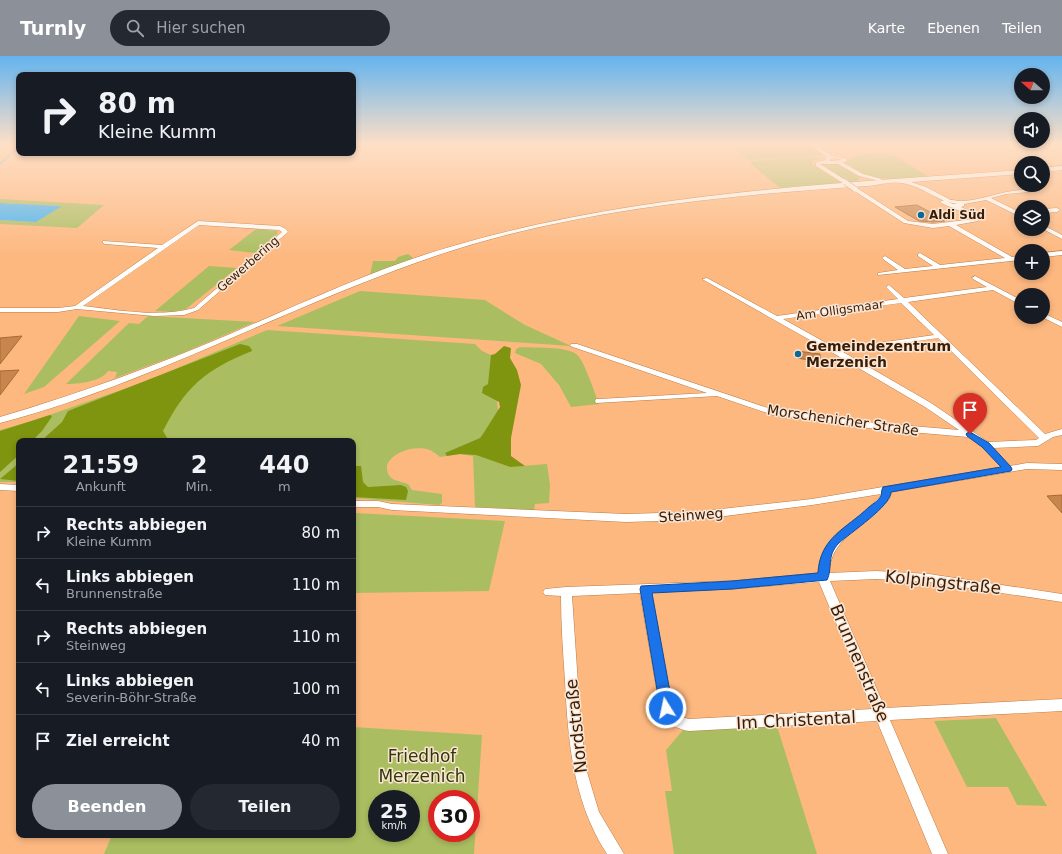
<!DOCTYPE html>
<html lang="de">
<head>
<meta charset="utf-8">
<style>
	:root { --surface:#171b24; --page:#242831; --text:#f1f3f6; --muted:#9ea1a6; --line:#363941; --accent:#8c9099 }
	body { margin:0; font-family:"DejaVu Sans",sans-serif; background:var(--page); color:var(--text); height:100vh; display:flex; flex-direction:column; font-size:15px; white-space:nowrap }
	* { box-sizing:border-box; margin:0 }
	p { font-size:13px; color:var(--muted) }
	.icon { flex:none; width:22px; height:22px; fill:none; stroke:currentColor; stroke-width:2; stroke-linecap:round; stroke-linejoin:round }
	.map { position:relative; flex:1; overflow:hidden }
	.details { position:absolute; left:16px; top:382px; width:340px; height:400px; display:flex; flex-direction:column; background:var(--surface); border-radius:8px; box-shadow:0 2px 6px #0003 }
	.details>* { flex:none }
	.hud { position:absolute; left:16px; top:16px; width:340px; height:84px; border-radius:8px; box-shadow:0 2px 6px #0003; background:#171b24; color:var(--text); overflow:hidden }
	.needle { width:26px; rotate:290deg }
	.buttons { position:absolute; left:1014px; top:12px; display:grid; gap:8px }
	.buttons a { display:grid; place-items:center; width:36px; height:36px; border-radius:50%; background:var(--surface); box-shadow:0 2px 6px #0003; font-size:20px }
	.speed { position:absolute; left:368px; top:734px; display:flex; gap:8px; font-size:20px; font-weight:700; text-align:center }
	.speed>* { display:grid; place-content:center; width:52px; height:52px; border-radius:50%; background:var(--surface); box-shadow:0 2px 6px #0003; line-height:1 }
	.speed small { font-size:10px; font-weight:400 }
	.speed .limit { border:6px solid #d22; background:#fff; color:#111 }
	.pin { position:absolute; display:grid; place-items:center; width:34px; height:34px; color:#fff; margin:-41px -17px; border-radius:50% 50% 50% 0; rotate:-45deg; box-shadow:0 0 4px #0007 }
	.pin .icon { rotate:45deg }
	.me { position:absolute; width:44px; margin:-22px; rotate:350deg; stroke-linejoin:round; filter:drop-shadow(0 0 3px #0008) }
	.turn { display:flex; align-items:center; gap:14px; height:84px; padding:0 16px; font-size:18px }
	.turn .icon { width:52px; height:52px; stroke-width:2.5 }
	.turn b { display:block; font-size:28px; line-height:34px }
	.eta { display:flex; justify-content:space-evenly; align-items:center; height:68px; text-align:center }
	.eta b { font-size:24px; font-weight:700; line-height:28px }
	.button { display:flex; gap:8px; margin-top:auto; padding:8px 16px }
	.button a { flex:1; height:46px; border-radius:24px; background:var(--accent); color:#fff; font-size:16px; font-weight:700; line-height:46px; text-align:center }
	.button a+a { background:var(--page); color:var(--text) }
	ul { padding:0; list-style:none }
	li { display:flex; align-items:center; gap:12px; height:52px; padding:0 16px; border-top:1px solid var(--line) }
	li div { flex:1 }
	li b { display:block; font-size:15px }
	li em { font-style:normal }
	header { display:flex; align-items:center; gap:24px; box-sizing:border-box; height:56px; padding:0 20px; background:var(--accent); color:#fff }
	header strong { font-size:19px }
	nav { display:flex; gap:22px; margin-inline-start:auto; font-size:14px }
	.search { width:280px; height:36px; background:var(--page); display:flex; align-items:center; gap:10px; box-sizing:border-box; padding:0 14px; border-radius:22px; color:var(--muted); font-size:15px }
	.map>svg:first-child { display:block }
	.green { fill:#aabe61; fill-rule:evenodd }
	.forest { fill:#7f9510 }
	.water { fill:#3cb3f9 }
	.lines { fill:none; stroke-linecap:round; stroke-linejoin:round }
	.stream { stroke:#3cb3f9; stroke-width:1.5 }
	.building { fill:#c7864e; stroke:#a96a32 }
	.minor-casing { stroke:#bc7c44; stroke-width:1 }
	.major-casing { stroke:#bc7c44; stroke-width:1 }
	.minor { fill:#fff; fill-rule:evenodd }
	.major { fill:#fff; fill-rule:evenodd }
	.minor-bridge-casing { stroke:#bc7c44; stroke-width:6; stroke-linecap:butt }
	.minor-bridge { stroke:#fff; stroke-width:5 }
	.route { fill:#1a73e8; stroke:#114b97 }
	.poi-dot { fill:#0a6797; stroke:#fae5d4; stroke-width:1.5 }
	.labels { text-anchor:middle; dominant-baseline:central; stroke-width:3; stroke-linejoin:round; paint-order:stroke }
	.far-poi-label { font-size:12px; font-weight:bold; fill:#371d06; stroke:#fae5d4; text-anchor:start }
	.far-street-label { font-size:12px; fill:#371d06; stroke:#fae5d4 }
	.poi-label { font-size:14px; font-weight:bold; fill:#371d06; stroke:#fae5d4; text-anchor:start }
	.street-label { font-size:14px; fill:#371d06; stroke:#fae5d4 }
	.near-street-label { font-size:17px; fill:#371d06; stroke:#fae5d4 }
	.near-park-label { font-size:17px; fill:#2f3807; stroke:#fae5d4 }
</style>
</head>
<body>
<header>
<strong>Turnly</strong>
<div class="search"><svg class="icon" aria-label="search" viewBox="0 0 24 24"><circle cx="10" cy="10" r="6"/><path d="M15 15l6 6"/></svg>Hier suchen</div>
<nav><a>Karte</a><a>Ebenen</a><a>Teilen</a></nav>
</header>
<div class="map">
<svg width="1062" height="798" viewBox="0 0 1062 798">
	<rect width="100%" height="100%" fill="#fdb880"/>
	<g class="green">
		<polygon points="729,88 733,88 746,98 809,96 799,88 808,88 824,99 750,104 745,102"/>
		<polygon points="736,88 796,88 806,96 747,98"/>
		<path d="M883,96L895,100L929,121C899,123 869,128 845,106L856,99Z"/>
		<polygon points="807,101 823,102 813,105 812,108 841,127 780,132 750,107 753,105"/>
		<polygon points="822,107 837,107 860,122 857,125 849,127 821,109"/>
		<polygon points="0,143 104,149 77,172 0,168 0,164 36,166 61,150 0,147"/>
		<polygon points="256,173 277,175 278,177 255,197 229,194"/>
		<polygon points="408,198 412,201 412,203 370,219 373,205 395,205 398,201"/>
		<polygon points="209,210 237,212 186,253 172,256 155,255"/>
		<polygon points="360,235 485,244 525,269 571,290 277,270"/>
		<polygon points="79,260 120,265 44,331 24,338"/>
		<path d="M148,260L255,266L180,298L115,322L117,316L108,315C101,326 78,328 66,328L129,267L139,268Z"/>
		<path d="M267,274L475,288L482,295L491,299L498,354L477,399L510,411L547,408L550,429L549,447L535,448L534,454L475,451L473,400L459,398L440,401C437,399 434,396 430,394C416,389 393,395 387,409C386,428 402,423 409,429C410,431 411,433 412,434L442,438V447L439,449L353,442V385H19V426H0V374L35,364L144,326Z"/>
		<path d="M520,291C534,292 565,290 576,298C584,303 595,338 599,348L571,351L559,329L541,308L515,297L516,293Z"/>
		<polygon points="355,457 505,465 489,535 353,537 353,462"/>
		<polygon points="996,662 1047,750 1017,749 1008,731 967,731 934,665"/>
		<polygon points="777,670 817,798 674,798 665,735 672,735 666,694 683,674"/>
		<path d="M353,671L482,679L474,798H104L112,779H353ZM377,743H411V777H377ZM437,743H471V777H437Z"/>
	</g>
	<g class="forest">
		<path d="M240,288L249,290L252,294V295C205,314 186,330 163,375L169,385H41L62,366L68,355Z"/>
		<polygon points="504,290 511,292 510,302 517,314 521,329 511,382 511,400 525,410 510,411 476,399 460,398 447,400 445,397 480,382 483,378 500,351 499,346 482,337 483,331 488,328 491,299 495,298"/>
		<polygon points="50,359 52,360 51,362 42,375 32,385 19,385 19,399 0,416 0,375"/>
		<polygon points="19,407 19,425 0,423"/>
		<polygon points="357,410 361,410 363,426 368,431 401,429 406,431 408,435 406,444 353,441 353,411"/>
	</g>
	<polygon class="water" points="0,147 62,150 36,166 0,164"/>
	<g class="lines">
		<polyline class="stream" points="0,108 19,90"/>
	</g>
	<g class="building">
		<polygon points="917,149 941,162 939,162 945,165 933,166 919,165 895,151"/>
		<polygon points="22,280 0,308 0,282"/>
		<polygon points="797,295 820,298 820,306 797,302"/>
		<polygon points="19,314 0,339 0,315"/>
		<polygon points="1062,439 1062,457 1047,440"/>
	</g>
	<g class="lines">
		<g class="minor-casing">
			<g id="minor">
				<path d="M809,88H814L832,100L847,103V105L839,108H820L847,125V127H843L816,110V106L826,104L825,102L827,101ZM836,102L842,104L830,105V103Z"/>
				<path d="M853,132H857L908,165L933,168L973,163V161C962,155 952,152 941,147V145C951,142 954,145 962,145C986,144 1007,132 1031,134V136H1029L1006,138L991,142L1021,157V161L986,144L964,148V150L961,151L977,159L978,165L956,169L1012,201L1021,200V204L878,219V217L898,214L883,203L882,202L885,200L905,213L933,210L918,200V198L920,197L940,209L1005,202L949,170L933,172L904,167L853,134ZM948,146L957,148H953Z"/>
				<polygon points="1043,153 1057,152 1060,154 1057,156 1043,157"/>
				<path d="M198,165L280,170L286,173L288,176L198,254L184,259L154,260L77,253L58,256H0V252H58L75,250L158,192L105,188L103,187V185L162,189ZM199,169L279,174L282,176L194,252C158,262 119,254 83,250Z"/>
				<polygon points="1043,169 1062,179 1062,183 1043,173"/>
				<polygon points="1062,195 1062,199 1043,201 1043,197"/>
				<path d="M975,220L1021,244V249L993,234L908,246L1045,378L1062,373V379L1053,381L1038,390L993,392L1010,410L1027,407L1062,408V414L1027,413L891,436C891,443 886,447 881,451C861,471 830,485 829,517L876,515L929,518L1062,538V546L929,526L876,523L830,525L885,652L1062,643V655L890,664L948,798H932L877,665L689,675C673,672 666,666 660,652L640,537L572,540L581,672L587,716L599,756L624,798H607C573,746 568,686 565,625C563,597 561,568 561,540L545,539L543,536L545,533L566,531L732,525L818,517C819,489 840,476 860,460C867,454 873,447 880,441L881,438L812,449L694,464L626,466L392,454L378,451H353V445H378L392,448L626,458L694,456L812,443L1001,411L983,391L968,381L876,373L773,359L717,340L596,347L595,345L596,343H599L707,337L570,290L571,288H577L774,354L876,367L959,374L925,351L833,297L702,223L707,222L777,260L898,243L886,231L889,229L904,242L987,231L973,223L972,222ZM901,247L934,279L837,293L783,263ZM938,282L1039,382L1036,384L988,386L931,347L843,296ZM819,526L872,653L689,663C681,661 677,659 672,652L651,536L732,533Z"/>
				<polygon points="1043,257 1062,266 1062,271 1042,261 1043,261"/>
				<polygon points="0,428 19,429 19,435 0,434"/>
			</g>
		</g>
		<g class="major-casing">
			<g id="major">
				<polygon points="840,105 863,118 882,123 879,125 859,120 838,108 837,107"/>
				<polygon points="1062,110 1062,114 1043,116 1043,112"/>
				<path d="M1021,114V118L911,126L926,131L949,143L950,144L947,146C932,140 917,129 902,127C891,125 878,129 867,130C833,132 798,135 763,138C646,149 529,166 418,206C277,256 145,329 0,367V361C78,338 155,310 230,278C303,247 376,212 453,190C637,136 831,128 1021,114Z"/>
			</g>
		</g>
		<use href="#minor" class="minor"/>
		<use href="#major" class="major"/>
		<g class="minor-bridge-casing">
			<polyline id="minor-bridge" points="845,126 855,133"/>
		</g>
		<use href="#minor-bridge" class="minor-bridge"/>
	</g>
	<linearGradient id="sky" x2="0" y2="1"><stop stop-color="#63b4ef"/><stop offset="0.44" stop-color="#fedfc6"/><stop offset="1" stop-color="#fedfc6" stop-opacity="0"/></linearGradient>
	<rect width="1062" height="200" fill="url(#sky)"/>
	<path class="route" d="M970,376L989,387L1011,411L1012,413L1011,415L891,436C891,450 850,477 839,487C826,500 833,512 827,524L732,533L652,537L673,652L671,657L666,658L661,657L640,533L641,530L732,525L818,517C820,481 846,473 869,451C873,448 879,444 881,440C882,438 881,434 883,431L1001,411L982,391L967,380L966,378L967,377Z"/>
	<g class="poi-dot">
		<circle cx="921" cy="159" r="4"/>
		<circle cx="798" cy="298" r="4"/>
	</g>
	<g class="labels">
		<g class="far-poi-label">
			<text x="929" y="159">Aldi Süd</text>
		</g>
		<g class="far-street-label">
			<text transform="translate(248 208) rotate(-41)">Gewerbering</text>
			<text transform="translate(840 254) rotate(-8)">Am Olligsmaar</text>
		</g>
		<g class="poi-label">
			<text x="806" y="290">Gemeindezentrum<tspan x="806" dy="16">Merzenich</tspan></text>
		</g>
		<g class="street-label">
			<text transform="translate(843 364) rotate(8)">Morschenicher Straße</text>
			<text transform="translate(691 459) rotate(-4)">Steinweg</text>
		</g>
		<g class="near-street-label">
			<text transform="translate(943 526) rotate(6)">Kolpingstraße</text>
			<text transform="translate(860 607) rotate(67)">Brunnenstraße</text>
			<text transform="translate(796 664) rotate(-3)">Im Christental</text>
			<text transform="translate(576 670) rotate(-96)">Nordstraße</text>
		</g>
		<g class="near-park-label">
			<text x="422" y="700">Friedhof<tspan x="422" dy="20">Merzenich</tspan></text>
		</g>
	</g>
</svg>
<div class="buttons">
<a><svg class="needle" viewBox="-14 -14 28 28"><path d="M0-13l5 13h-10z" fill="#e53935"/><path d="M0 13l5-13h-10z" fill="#9ea1a6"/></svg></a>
<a><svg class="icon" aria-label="sound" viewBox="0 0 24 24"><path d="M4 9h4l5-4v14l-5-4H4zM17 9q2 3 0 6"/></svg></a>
<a><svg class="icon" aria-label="search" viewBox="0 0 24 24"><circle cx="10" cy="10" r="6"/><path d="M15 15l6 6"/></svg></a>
<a><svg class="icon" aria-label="layers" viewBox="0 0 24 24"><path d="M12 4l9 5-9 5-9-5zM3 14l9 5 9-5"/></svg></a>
<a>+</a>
<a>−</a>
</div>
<div class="speed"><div>25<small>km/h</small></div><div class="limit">30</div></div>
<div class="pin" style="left:970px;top:378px;background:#d93025"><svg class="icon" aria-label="arrive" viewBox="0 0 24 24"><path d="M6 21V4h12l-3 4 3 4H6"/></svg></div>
<svg class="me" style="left:666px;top:652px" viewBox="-20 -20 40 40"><circle r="17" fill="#1a73e8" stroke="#fff" stroke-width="3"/><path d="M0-11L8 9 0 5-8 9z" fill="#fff"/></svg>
<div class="hud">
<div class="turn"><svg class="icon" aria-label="right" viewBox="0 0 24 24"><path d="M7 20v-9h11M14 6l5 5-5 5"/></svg><div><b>80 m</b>Kleine Kumm</div></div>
</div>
<section class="details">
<div class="eta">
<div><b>21:59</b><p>Ankunft</p></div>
<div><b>2</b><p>Min.</p></div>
<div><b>440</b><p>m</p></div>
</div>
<ul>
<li><svg class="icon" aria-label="right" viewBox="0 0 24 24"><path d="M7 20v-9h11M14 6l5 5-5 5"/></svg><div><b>Rechts abbiegen</b><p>Kleine Kumm</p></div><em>80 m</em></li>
<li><svg class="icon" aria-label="left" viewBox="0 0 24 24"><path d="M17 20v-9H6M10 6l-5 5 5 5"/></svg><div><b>Links abbiegen</b><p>Brunnenstraße</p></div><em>110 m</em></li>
<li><svg class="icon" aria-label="right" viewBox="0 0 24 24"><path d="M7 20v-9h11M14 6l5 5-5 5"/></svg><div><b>Rechts abbiegen</b><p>Steinweg</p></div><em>110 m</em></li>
<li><svg class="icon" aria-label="left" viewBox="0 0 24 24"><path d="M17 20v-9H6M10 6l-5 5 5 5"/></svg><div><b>Links abbiegen</b><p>Severin-Böhr-Straße</p></div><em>100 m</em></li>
<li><svg class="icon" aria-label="arrive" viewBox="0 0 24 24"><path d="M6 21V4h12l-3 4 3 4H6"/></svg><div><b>Ziel erreicht</b></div><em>40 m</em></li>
</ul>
<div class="button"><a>Beenden</a><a>Teilen</a></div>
</section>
</div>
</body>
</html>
